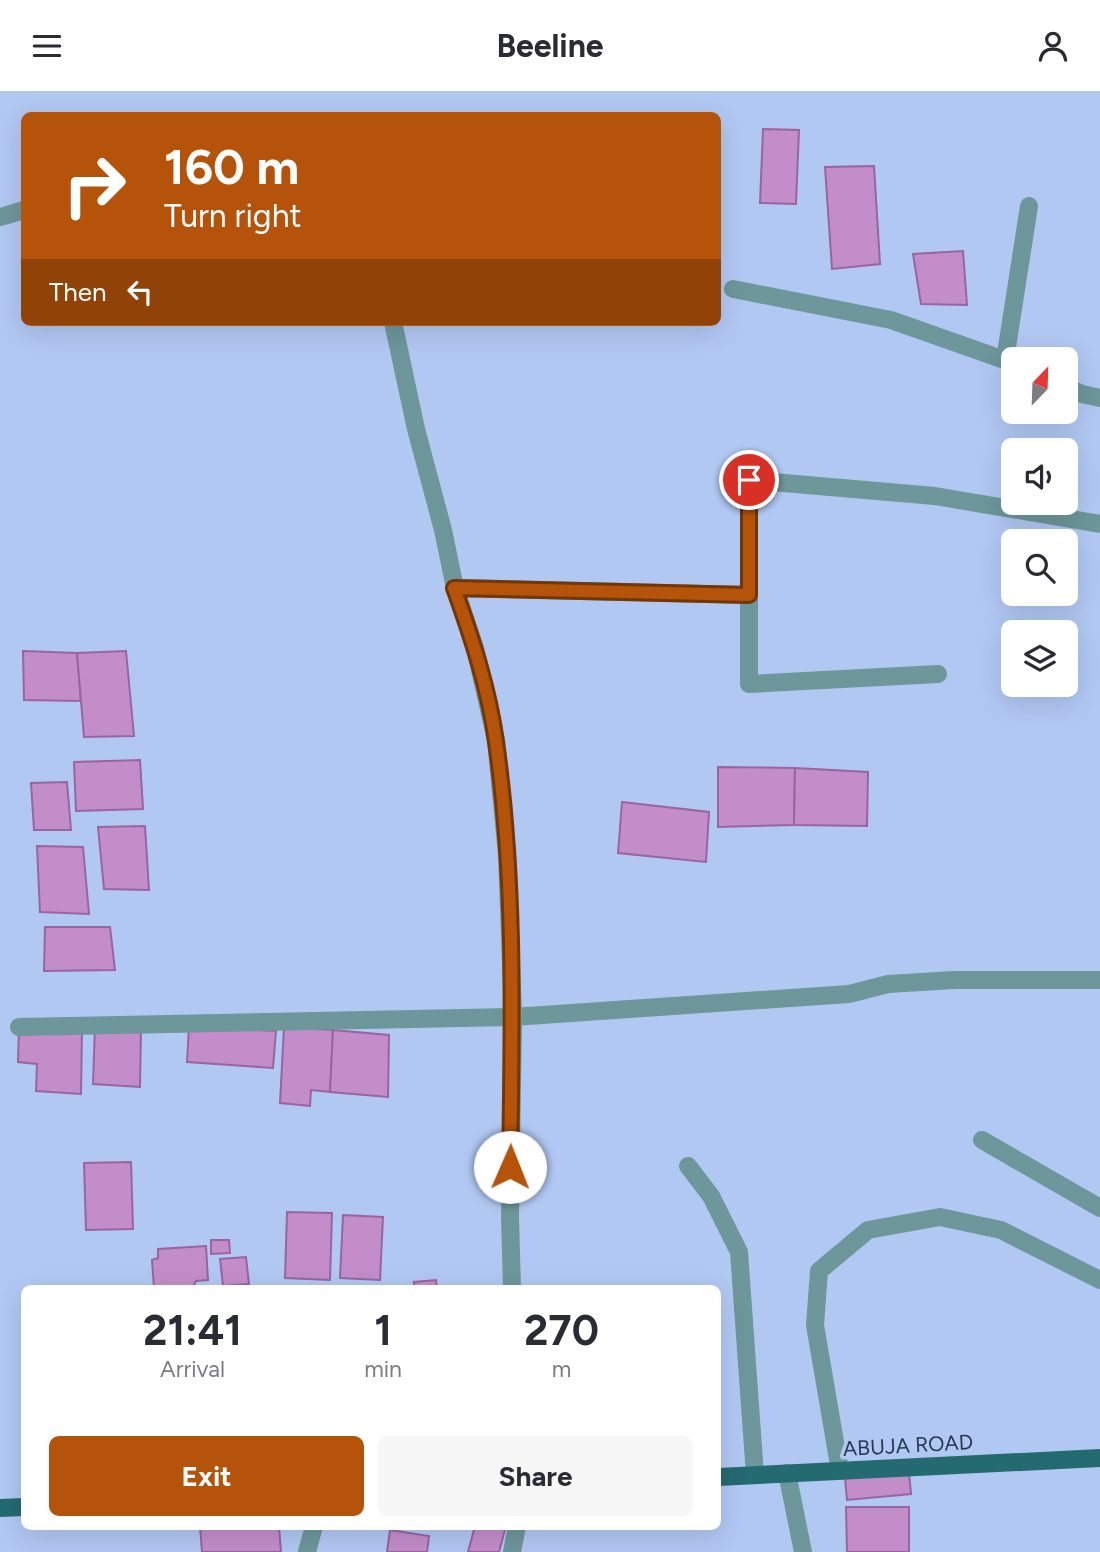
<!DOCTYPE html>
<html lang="en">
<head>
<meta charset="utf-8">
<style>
	:root { --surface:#fff; --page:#f7f7f7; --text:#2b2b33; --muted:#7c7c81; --accent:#b45309 }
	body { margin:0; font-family:Figtree,sans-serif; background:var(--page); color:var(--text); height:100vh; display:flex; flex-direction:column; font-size:26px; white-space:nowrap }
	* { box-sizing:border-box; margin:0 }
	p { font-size:23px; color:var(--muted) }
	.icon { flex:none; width:38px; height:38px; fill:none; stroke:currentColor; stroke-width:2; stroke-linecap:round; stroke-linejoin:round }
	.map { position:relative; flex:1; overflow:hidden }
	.sheet { position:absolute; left:21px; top:1194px; width:700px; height:245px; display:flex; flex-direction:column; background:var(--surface); border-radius:10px; box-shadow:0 7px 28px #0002 }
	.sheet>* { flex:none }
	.banner { position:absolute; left:21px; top:21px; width:700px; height:214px; border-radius:10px; box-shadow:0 7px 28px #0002; background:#b45309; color:#fff; overflow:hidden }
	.needle { width:46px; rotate:23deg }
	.buttons { position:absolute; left:1001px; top:256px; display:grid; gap:14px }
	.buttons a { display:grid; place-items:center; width:77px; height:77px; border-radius:10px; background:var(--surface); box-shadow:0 7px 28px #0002; font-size:35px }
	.pin { position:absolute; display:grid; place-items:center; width:60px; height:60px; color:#fff; margin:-30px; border:4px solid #fff; border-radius:50%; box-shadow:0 2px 7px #0007 }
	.me { position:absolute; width:77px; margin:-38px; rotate:1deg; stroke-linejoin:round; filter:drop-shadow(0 0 5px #0008) }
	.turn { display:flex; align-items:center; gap:24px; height:147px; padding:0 28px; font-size:32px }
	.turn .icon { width:91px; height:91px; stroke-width:2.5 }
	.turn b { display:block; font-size:49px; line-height:60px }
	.then { display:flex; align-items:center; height:66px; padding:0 28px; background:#0003; gap:14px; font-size:26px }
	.eta { display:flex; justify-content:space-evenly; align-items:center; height:119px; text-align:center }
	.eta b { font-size:42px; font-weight:700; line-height:49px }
	.cta { display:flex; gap:14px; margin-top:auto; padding:14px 28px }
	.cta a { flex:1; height:80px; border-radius:10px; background:var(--accent); color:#fff; font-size:28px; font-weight:700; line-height:80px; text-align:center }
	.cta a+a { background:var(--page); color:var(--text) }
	header { display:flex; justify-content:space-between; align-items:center; height:91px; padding:0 28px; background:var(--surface); font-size:32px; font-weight:700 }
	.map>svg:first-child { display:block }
	.building { fill:#c38dc9; stroke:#9a64a0; stroke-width:2 }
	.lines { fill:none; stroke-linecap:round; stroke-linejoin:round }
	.minor { stroke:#6d979b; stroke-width:18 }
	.major { stroke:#236b71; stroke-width:18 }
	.route-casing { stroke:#753606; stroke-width:18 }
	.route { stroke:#b45309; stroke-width:12 }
	.labels { text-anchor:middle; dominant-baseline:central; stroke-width:7; stroke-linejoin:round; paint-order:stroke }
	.street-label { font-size:21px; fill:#273653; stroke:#b1c8f3 }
</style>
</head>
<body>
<header><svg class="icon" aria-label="menu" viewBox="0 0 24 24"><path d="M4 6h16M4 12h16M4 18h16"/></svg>Beeline<svg class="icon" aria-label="person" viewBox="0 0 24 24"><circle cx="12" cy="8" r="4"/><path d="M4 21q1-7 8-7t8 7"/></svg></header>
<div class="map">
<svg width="1100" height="1461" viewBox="0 0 1100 1461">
	<rect width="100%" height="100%" fill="#b1c8f3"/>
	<g class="building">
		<polygon points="763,38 799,39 796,113 760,112"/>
		<polygon points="874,75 880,173 832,178 825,76"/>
		<polygon points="963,160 967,214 921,213 913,163"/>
		<polygon points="23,560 77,562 81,610 24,609"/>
		<polygon points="126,560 134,645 84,646 77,562"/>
		<polygon points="140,669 143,718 76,720 74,671"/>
		<polygon points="718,676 795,677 794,734 718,736"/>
		<polygon points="795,677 868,681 867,735 794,734"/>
		<polygon points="67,691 71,739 34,739 31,692"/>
		<polygon points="622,711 709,721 706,771 618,762"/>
		<polygon points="145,735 149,799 104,798 98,736"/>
		<polygon points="37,755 83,756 89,823 40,821"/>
		<polygon points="45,836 110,836 115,879 44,880"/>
		<polygon points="95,934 141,937 140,996 93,993"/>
		<polygon points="189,935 276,940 273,977 187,971"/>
		<polygon points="19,936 82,938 81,1003 36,1000 37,973 18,971"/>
		<polygon points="284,936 333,939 330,1001 311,999 310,1015 280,1012"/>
		<polygon points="333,939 389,944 388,1006 330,1001"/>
		<polygon points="131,1071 133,1138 86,1139 84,1072"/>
		<polygon points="287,1121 332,1122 330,1189 285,1187"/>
		<polygon points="343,1124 383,1126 380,1189 340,1187"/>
		<polygon points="211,1149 229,1149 230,1162 211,1163"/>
		<polygon points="206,1155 208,1189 196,1190 193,1196 154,1197 152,1169 158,1167 158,1158"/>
		<polygon points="246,1166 249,1193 223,1195 220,1168"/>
		<polygon points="436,1189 437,1197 414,1197 414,1191"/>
		<polygon points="909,1381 911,1403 847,1409 845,1387"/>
		<polygon points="846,1416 909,1416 909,1461 847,1461"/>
		<polygon points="200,1435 279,1435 281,1461 202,1461"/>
		<polygon points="475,1435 506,1435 499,1461 468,1461"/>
		<polygon points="390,1439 429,1445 427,1461 387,1461"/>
	</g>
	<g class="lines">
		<g class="minor">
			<polyline points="0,126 24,119"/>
			<polyline points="733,198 891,229 1013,272"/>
			<polyline points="393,231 416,338 443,439 455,497 475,557 496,649 507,764 513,926 510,1126 512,1197"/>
			<polyline points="1005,269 1029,115"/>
			<polyline points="1066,296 1082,303 1100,307"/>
			<polyline points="455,497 749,504"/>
			<polyline points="938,583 749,593 749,389 935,405 1100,433"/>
			<polyline points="19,936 513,926 849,903 888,893 954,889 1100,889"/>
			<polyline points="982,1049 1100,1117"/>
			<polyline points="688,1075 711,1105 739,1161 755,1384"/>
			<polyline points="840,1380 815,1234 819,1180 868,1139 940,1126 1001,1139 1100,1189"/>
			<polyline points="787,1382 803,1461"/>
			<polyline points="307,1461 314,1435"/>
			<polyline points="512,1461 517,1435"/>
		</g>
		<g class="major">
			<polyline points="718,1386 1100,1367"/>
			<polyline points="0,1417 24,1416"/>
		</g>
	</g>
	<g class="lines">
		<g class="route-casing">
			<path id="route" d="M510,1076C512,934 516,791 496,651C489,599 472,547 454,497L749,504V389"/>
		</g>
		<use href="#route" class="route"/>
	</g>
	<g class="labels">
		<g class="street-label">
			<text transform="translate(908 1354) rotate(-3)">ABUJA ROAD</text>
		</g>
	</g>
</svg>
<div class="buttons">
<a><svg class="needle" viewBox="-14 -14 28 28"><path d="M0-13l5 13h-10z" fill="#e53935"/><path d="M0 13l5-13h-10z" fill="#7c7c81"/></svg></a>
<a><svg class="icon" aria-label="sound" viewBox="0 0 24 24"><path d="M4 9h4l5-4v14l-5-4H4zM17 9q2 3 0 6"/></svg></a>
<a><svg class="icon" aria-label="search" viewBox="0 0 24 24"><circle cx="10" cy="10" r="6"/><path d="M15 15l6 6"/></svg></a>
<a><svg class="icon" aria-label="layers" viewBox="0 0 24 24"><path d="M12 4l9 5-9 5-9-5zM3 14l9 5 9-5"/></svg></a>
</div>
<div class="pin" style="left:749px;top:389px;background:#d93025"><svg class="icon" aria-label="arrive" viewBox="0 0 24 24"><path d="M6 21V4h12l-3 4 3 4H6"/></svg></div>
<svg class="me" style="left:510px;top:1076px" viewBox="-20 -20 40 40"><circle r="19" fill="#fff"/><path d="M0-13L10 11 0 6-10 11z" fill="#b45309"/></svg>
<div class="banner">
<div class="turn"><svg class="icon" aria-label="right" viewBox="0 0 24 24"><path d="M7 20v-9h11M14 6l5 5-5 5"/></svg><div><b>160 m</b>Turn right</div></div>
<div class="then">Then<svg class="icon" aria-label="left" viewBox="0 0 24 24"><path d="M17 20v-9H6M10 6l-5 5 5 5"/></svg></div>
</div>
<section class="sheet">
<div class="eta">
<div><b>21:41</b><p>Arrival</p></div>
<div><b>1</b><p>min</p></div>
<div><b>270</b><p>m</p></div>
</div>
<div class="cta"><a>Exit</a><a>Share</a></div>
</section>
</div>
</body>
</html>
